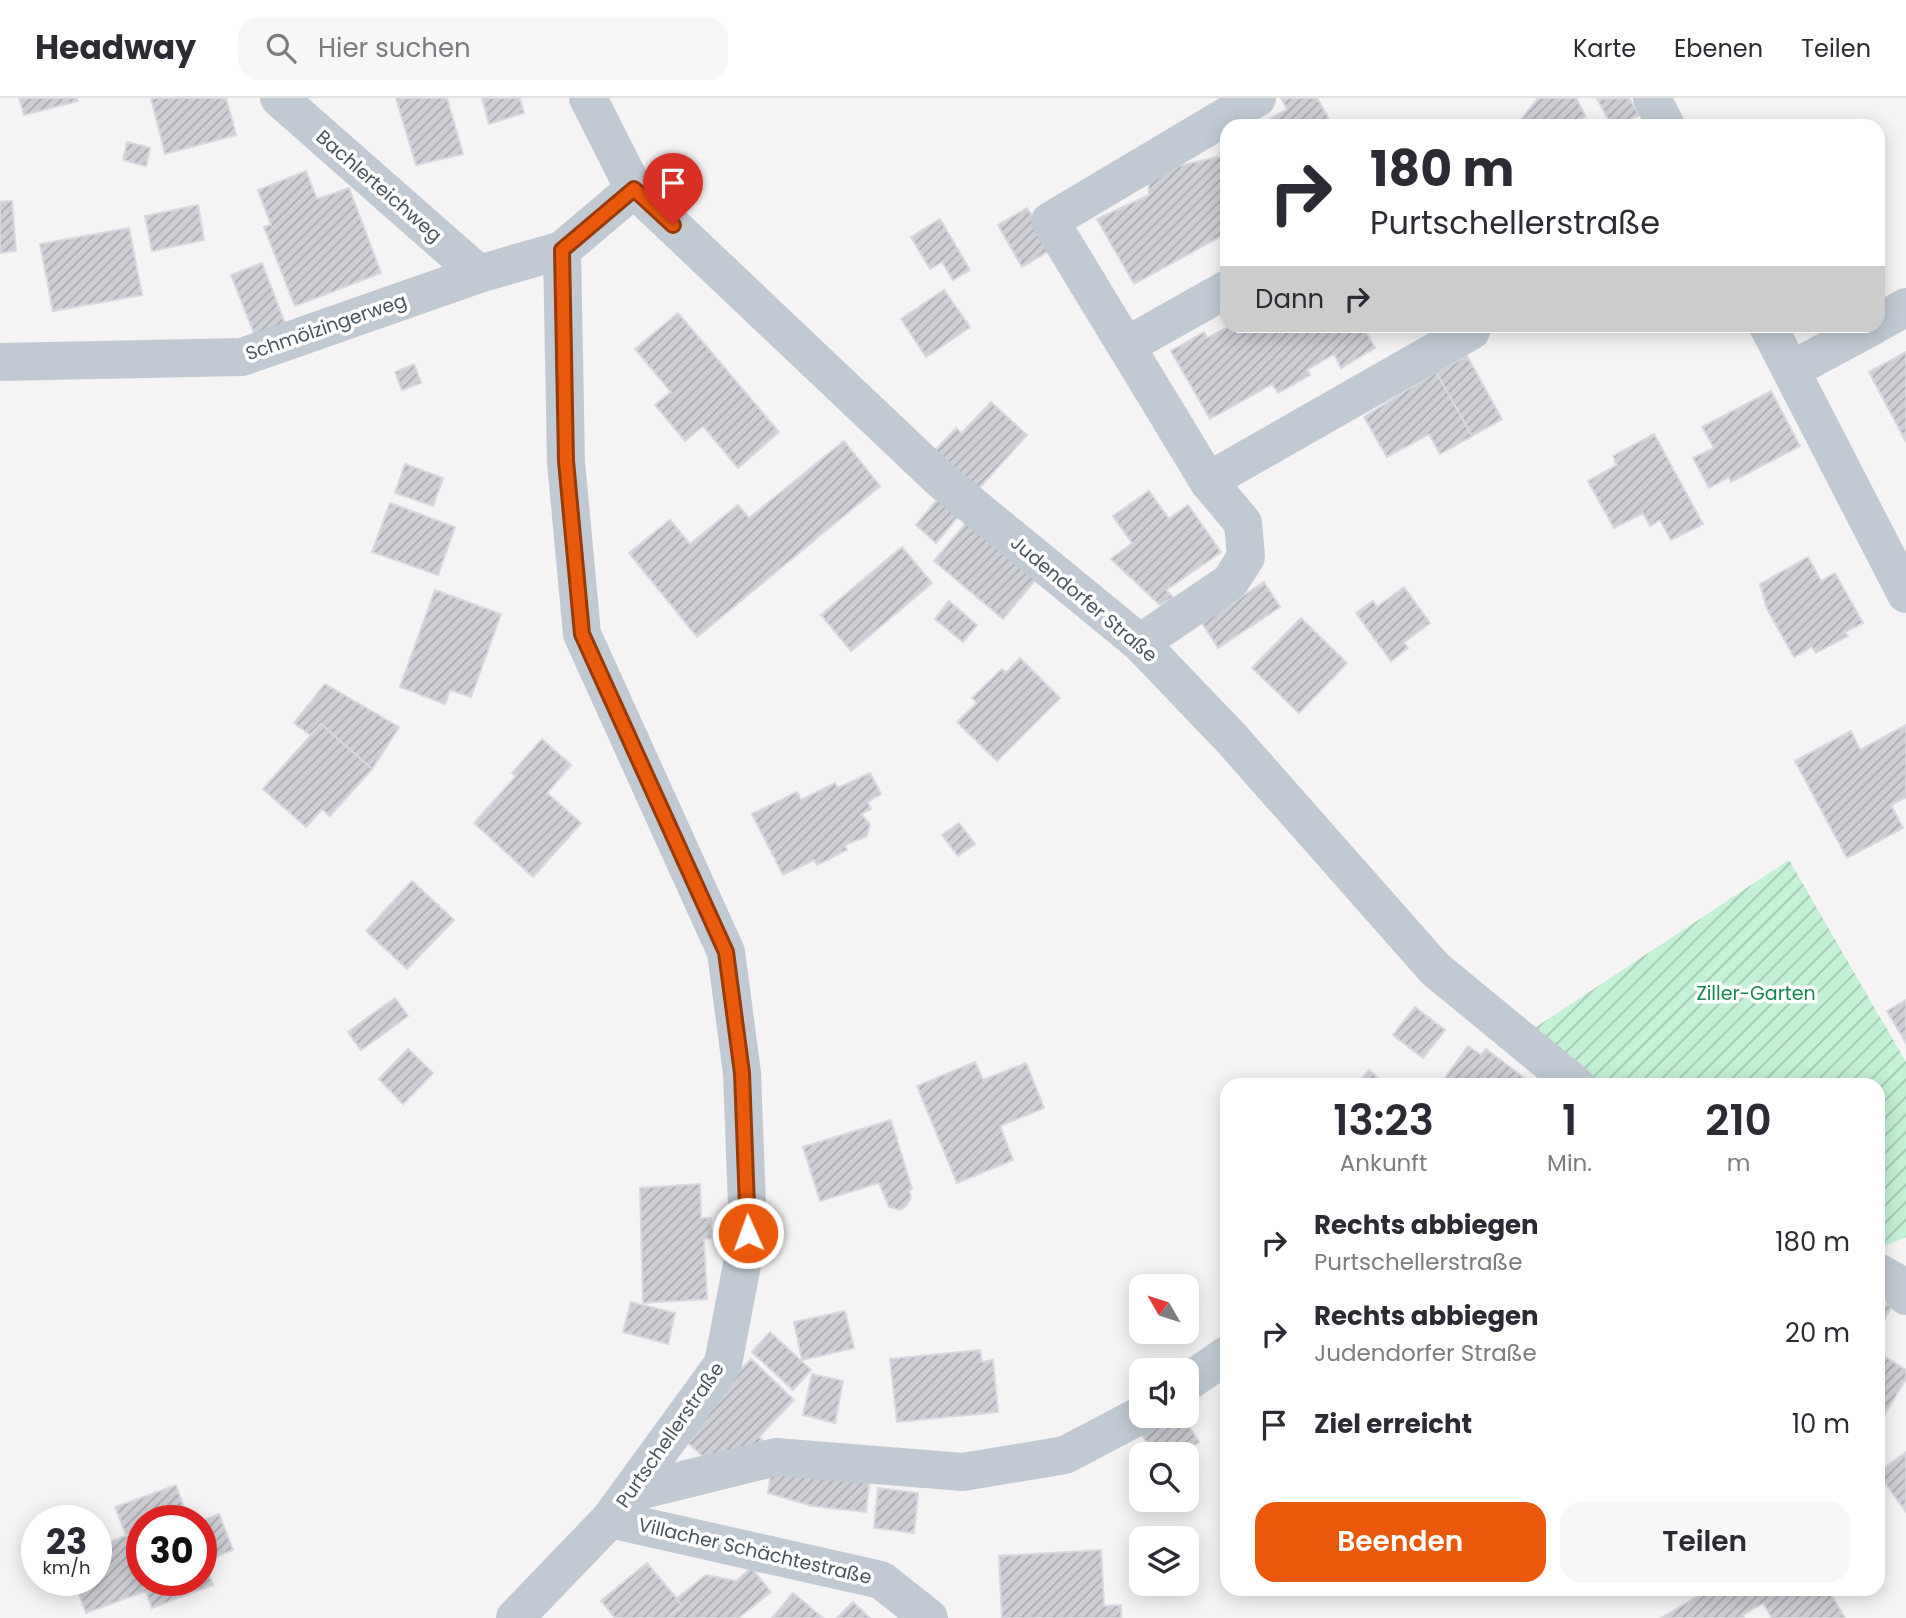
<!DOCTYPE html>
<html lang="de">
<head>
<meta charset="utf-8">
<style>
	:root { --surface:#fff; --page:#f7f7f7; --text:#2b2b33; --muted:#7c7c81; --line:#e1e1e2; --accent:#ea580c }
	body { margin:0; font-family:Poppins,sans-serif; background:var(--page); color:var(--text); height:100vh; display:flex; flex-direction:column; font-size:26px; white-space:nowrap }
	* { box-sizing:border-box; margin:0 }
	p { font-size:23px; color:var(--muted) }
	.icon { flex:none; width:38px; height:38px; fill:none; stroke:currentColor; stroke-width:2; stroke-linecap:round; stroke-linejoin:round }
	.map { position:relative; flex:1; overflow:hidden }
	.sheet { position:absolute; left:1220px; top:980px; width:665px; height:518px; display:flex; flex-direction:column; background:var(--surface); border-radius:21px; box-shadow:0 4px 18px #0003 }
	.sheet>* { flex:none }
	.guide { position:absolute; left:1220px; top:21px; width:665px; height:214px; border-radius:21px; box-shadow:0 4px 18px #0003; background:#fff; color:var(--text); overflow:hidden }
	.needle { width:46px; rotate:309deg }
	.controls { position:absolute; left:1129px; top:1176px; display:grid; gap:14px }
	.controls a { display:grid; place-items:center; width:70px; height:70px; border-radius:14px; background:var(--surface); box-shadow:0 4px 18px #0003; font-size:35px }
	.speed { position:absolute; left:21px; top:1407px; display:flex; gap:14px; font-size:35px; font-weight:700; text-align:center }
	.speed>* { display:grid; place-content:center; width:91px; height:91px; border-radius:50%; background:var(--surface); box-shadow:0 4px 18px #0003; line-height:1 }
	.speed small { font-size:18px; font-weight:400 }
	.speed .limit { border:10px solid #d22; background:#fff; color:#111 }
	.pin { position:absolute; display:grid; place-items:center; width:60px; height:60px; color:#fff; margin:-72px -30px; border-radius:50% 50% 50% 0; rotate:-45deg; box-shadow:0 0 7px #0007 }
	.pin .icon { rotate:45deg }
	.me { position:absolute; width:77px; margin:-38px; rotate:358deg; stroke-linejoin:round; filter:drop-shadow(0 0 5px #0008) }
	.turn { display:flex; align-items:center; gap:24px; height:147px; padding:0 35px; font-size:32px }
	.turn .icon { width:91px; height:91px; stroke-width:2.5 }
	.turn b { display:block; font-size:49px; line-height:60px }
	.then { display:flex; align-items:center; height:66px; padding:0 35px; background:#0003; gap:14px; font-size:26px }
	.eta { display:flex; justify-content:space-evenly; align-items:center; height:119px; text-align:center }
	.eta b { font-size:42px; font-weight:600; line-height:49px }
	.cta { display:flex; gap:14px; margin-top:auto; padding:14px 35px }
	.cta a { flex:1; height:80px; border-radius:21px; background:var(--accent); color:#fff; font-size:28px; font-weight:600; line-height:80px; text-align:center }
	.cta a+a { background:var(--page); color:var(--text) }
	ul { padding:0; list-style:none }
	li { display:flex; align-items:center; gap:21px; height:91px; padding:0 35px }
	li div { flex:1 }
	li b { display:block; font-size:26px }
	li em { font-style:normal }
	header { display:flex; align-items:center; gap:42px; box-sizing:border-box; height:98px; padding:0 35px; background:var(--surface); border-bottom:2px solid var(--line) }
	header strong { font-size:33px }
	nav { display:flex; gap:38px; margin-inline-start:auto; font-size:24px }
	.search { width:490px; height:63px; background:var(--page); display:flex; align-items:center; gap:18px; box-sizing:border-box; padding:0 24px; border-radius:21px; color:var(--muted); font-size:26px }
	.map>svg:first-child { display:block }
	.garden { fill:url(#garden-furrows) }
	.building { fill:url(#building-hatch); stroke:#d7d9de; stroke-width:2 }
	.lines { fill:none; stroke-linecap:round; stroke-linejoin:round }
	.minor { stroke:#c1cad2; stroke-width:38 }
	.route-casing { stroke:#983908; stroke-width:18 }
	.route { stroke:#ea580c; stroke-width:12 }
	.labels { text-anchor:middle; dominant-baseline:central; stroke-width:7; stroke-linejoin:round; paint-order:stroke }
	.street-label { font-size:19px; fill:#4a5661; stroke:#fff }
	.park-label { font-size:19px; fill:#17864f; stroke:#fff }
</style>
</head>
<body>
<header>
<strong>Headway</strong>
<div class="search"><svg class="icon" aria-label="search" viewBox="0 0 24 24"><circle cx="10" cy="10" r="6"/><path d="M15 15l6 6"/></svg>Hier suchen</div>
<nav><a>Karte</a><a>Ebenen</a><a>Teilen</a></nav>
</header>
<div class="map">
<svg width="1906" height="1520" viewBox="0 0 1906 1520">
	<defs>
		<pattern id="garden-furrows" width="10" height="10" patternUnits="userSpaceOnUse" patternTransform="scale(1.75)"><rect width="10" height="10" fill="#c3f1d5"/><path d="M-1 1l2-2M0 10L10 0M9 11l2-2" fill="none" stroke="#a0c6b0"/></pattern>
		<pattern id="building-hatch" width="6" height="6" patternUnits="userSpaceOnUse" patternTransform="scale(1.75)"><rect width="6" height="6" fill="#cdcfd5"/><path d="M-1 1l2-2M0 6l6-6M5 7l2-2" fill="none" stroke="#a8abb0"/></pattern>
	</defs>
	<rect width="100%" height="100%" fill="#f5f3f3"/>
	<polygon class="garden" points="1789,762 1906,964 1906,1139 1878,1151 1878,987 1576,987 1518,941"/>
	<g class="building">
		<polygon points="19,0 77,0 78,3 24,17"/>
		<polygon points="151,0 226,0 236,37 165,56"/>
		<polygon points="396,0 447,0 463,56 416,67"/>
		<polygon points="482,0 520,0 524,15 489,26"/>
		<polygon points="1281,0 1317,0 1333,28 1257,28 1287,11"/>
		<polygon points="1538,0 1576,0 1586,19 1575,25 1577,28 1516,28"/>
		<polygon points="1629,0 1639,17 1618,28 1612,28 1597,1"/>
		<polygon points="127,44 150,50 146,68 123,62"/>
		<polygon points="1227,50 1227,135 1134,186 1097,121 1149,97 1148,75 1222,58 1220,54"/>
		<polygon points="306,73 317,101 349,90 381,175 295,208 264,129 271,127 258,92"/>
		<polygon points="12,103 16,153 0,155 0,104"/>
		<polygon points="198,107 204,142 152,153 145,118"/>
		<polygon points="1027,110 1052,151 1022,169 998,127"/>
		<polygon points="940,121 970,172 953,182 942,164 930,171 911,139"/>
		<polygon points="129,130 142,197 53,213 40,146"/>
		<polygon points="262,165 286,228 256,240 231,177"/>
		<polygon points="944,192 970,229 926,259 901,221"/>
		<polygon points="678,215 779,334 738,370 703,328 685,343 655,307 671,294 635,251"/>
		<polygon points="1230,228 1363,228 1375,250 1341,270 1334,256 1307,272 1310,277 1278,295 1272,286 1210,321 1171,253 1204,234 1207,240"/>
		<polygon points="1906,254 1906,344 1869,274"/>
		<polygon points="1467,258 1502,321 1472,338 1436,274"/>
		<polygon points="414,266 421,285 402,292 395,274"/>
		<polygon points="1436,274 1472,338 1440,356 1429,336 1387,359 1364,319"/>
		<polygon points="1771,293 1800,348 1731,384 1729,379 1709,390 1693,360 1714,350 1702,329"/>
		<polygon points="991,304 1027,337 973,397 930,358 956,330 962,335"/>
		<polygon points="1654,336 1703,426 1671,442 1660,422 1650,428 1643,415 1614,430 1588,383 1617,367 1613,358"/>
		<polygon points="844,343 880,388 697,539 629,455 670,422 690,446 738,407 749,420"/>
		<polygon points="405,366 443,380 433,408 395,395"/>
		<polygon points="1149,393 1169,421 1188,407 1221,454 1166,492 1173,499 1160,507 1111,461 1132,445 1113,418"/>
		<polygon points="941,397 962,414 936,445 916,427"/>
		<polygon points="390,405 455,429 438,477 372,454"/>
		<polygon points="974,416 1043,473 1003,521 934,463"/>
		<polygon points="902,449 932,485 851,553 821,517"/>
		<polygon points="1808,459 1821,483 1835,475 1863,525 1845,534 1848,538 1816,555 1812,549 1794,559 1767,511 1760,486"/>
		<polygon points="1264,484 1280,509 1218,550 1202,525"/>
		<polygon points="1404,489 1430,525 1404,544 1408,550 1391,563 1356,515 1373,503 1377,509"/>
		<polygon points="435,492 501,516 471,599 450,592 445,606 400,589"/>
		<polygon points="949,503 977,527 963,544 935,521"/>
		<polygon points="1301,520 1347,565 1299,615 1252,570"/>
		<polygon points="1020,560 1060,600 997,663 957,624 977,605 972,600 1002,571 1006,575"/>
		<polygon points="325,586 399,629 372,671 321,626 310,637 294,625"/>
		<polygon points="321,626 372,671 330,718 322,711 306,729 263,691"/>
		<polygon points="1906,627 1906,699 1891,707 1903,730 1847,760 1795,663 1851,633 1860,652"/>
		<polygon points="542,641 571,667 547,695 581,725 533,779 474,725 516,678 512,675"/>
		<polygon points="870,675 881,696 868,704 871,711 861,716 870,726 867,738 845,747 847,752 817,767 814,762 783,777 752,716 797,694 801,702 835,685 838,690"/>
		<polygon points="959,725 975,746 958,758 942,737"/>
		<polygon points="412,783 454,822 407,871 366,833"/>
		<polygon points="395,900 408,918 361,952 348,934"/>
		<polygon points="1906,902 1906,945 1887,913"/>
		<polygon points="1415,909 1445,932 1423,960 1393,937"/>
		<polygon points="1468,948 1481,957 1486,951 1534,987 1440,987"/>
		<polygon points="408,951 433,975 403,1006 379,981"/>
		<polygon points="975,964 983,982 1026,965 1044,1010 1000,1028 1013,1062 957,1085 917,988"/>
		<polygon points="1369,972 1386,987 1357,987"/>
		<polygon points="891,1022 912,1091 909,1092 911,1100 906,1108 900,1112 889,1109 879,1085 820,1103 803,1049"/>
		<polygon points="700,1086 701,1120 711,1120 711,1140 704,1141 707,1201 643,1205 640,1090"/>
		<polygon points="1878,1200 1892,1209 1878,1231"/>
		<polygon points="631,1204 675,1215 668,1246 623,1234"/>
		<polygon points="845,1213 854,1250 802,1262 794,1224"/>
		<polygon points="770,1234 811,1272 793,1292 752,1254"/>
		<polygon points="980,1252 982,1264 993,1262 998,1314 897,1324 890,1261"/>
		<polygon points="1878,1254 1906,1272 1906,1281 1878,1327"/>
		<polygon points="751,1261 794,1302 759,1339 773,1352 712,1367 679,1337"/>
		<polygon points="812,1276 843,1283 835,1325 803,1317"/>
		<polygon points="1172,1318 1182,1318 1199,1344 1180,1356 1155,1356 1142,1337"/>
		<polygon points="1906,1354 1906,1414 1878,1375"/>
		<polygon points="772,1365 870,1376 866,1414 812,1408 768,1395"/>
		<polygon points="176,1387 186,1415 166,1423 142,1423 142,1432 126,1437 115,1409"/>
		<polygon points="878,1390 918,1395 914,1435 874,1430"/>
		<polygon points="219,1416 233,1452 210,1461 201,1440 201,1423"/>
		<polygon points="142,1432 142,1482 201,1482 201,1455 213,1487 152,1510 146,1493 86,1515 74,1482 96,1482 96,1449"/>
		<polygon points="1101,1452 1104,1508 1121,1507 1121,1520 1002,1520 999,1458"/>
		<polygon points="647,1465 682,1507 667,1520 615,1520 601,1503"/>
		<polygon points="751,1470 771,1494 738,1520 667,1520 682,1507 676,1501 706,1477 736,1483"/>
		<polygon points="1710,1491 1828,1491 1845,1520 1772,1520 1763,1505 1743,1517 1744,1520 1661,1520"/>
		<polygon points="793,1495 823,1520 772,1520"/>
		<polygon points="853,1504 870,1520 837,1520"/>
	</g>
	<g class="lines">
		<g class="minor">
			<polyline points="279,0 479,176"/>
			<polyline points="588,0 634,91 941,382 1140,545 1231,640 1435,871 1576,987"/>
			<polyline points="1652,0 1666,28"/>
			<polyline points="1878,225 1906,209"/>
			<polyline points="1768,228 1906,496"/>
			<polyline points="1126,248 1227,191"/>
			<polyline points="0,264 242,259 479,176 562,152"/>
			<polyline points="1791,272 1873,228"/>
			<polyline points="1208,383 1471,233"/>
			<polyline points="1140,545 1230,484 1246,459 1243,425 1208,383 1050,123 1257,0"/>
			<polyline points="1878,1174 1894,1183 1906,1198"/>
			<polyline points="1186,1285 1227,1257"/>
			<polyline points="630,1395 776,1359 963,1374 1065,1357 1141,1317"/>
			<polyline points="610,1421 881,1482 929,1520"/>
			<polyline points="515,1520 610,1421 723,1266 748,1135 742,975 726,854 582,536 566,364 562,152 634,91"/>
		</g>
	</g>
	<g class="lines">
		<g class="route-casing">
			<polyline id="route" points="673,127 634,91 562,152 566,363 582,536 726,854 742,975 748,1135"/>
		</g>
		<use href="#route" class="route"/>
	</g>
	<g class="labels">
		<g class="street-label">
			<text transform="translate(379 88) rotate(41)">Bachlerteichweg</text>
			<text transform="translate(326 229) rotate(-19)">Schmölzingerweg</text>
			<text transform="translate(1084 501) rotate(40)">Judendorfer Straße</text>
			<text transform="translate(670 1337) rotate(-55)">Purtschellerstraße</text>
			<text transform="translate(755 1453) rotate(13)">Villacher Schächtestraße</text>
		</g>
		<g class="park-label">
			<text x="1756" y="895">Ziller-Garten</text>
		</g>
	</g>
</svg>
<div class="controls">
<a><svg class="needle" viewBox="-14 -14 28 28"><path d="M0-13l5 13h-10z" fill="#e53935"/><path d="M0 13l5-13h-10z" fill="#7c7c81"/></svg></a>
<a><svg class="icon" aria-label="sound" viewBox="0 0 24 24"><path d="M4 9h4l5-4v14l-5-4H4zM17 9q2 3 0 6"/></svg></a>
<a><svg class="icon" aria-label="search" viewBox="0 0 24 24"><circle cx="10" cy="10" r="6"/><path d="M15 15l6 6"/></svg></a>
<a><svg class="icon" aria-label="layers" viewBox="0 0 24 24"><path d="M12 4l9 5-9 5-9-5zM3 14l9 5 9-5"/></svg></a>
</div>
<div class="speed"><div>23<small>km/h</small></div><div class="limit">30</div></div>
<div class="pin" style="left:673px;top:127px;background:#d93025"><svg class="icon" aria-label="arrive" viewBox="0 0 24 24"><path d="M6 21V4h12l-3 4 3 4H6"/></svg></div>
<svg class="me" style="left:748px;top:1135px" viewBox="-20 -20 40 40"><circle r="17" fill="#ea580c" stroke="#fff" stroke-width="3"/><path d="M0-11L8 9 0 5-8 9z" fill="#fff"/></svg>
<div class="guide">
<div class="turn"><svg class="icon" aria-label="right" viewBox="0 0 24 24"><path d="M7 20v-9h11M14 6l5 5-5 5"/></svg><div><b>180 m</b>Purtschellerstraße</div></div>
<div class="then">Dann<svg class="icon" aria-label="right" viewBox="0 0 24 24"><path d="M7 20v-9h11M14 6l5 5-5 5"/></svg></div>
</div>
<section class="sheet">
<div class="eta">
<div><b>13:23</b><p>Ankunft</p></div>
<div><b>1</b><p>Min.</p></div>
<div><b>210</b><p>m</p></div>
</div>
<ul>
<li><svg class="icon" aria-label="right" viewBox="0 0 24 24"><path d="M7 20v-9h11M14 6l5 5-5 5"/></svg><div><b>Rechts abbiegen</b><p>Purtschellerstraße</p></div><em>180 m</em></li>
<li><svg class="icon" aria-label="right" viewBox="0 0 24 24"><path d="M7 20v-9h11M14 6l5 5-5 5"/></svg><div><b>Rechts abbiegen</b><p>Judendorfer Straße</p></div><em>20 m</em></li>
<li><svg class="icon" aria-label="arrive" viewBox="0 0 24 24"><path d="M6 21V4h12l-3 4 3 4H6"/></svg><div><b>Ziel erreicht</b></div><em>10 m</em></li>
</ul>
<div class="cta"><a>Beenden</a><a>Teilen</a></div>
</section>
</div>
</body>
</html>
